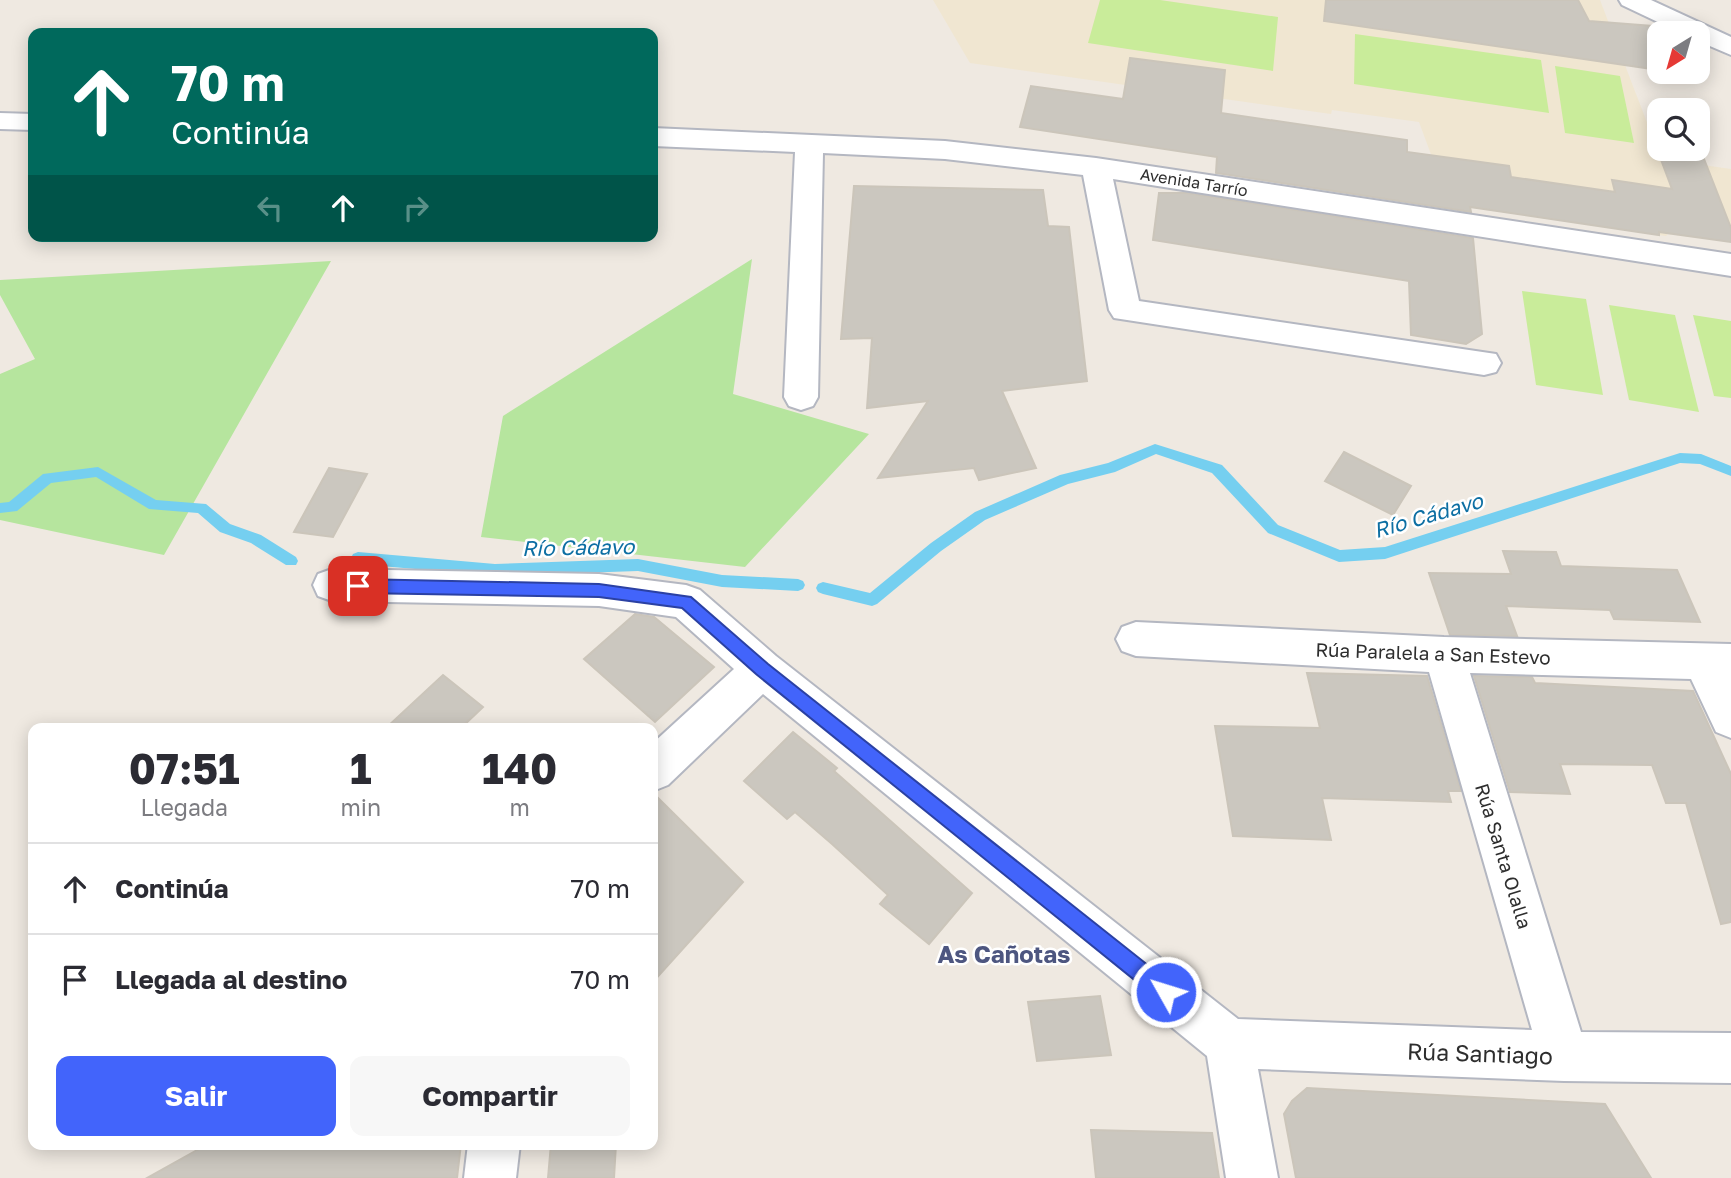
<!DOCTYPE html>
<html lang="es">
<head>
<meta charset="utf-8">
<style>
	:root { --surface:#fff; --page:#f7f7f7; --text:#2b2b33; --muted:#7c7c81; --line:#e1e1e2; --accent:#4264fb }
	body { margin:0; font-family:"Golos Text",sans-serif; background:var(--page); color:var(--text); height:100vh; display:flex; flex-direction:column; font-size:26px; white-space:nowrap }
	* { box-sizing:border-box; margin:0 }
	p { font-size:23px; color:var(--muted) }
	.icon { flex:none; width:38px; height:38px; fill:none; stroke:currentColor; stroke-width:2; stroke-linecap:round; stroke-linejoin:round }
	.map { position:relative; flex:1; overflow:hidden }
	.side { position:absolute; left:28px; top:723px; width:630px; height:427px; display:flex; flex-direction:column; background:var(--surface); border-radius:14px; box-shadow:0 4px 18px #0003 }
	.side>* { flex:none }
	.guide { position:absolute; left:28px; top:28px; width:630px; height:214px; border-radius:14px; box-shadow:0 4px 18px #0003; background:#00695c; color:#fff; overflow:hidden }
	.needle { width:46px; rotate:217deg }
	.tools { position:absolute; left:1647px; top:21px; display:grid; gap:14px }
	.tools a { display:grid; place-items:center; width:63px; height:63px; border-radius:14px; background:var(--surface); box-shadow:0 4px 18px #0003; font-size:35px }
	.pin { position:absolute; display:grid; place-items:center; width:60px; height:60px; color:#fff; margin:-30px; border-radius:14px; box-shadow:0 4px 10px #0006 }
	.me { position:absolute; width:77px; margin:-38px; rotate:309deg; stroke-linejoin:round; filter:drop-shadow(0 0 5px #0008) }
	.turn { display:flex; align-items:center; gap:24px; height:147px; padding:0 28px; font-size:32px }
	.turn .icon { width:91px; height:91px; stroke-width:2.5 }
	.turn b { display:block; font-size:49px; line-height:60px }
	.lanes { display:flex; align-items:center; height:66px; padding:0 28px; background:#0003; justify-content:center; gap:35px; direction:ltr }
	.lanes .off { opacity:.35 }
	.eta { display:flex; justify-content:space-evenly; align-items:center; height:119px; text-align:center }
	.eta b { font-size:42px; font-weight:700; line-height:49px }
	.primary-button { display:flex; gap:14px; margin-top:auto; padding:14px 28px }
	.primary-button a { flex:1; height:80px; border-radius:14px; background:var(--accent); color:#fff; font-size:28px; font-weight:700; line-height:80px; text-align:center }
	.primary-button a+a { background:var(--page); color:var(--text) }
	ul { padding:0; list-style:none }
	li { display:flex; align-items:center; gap:21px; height:91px; padding:0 28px; border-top:2px solid var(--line) }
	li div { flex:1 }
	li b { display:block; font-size:26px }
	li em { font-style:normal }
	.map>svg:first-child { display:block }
	.education { fill:#f0e6d1 }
	.green { fill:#b6e59e }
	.pitch { fill:#c9ec9a }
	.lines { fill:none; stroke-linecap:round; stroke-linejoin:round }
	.stream { fill:#75cff0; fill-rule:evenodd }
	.building { fill:#cbc7bf; stroke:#cbc5ba; stroke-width:2 }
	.minor-casing { stroke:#b4b7c1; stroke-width:4 }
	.minor { fill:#fff; fill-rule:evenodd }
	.route { fill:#4264fb; stroke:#2b41a3; stroke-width:2 }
	.labels { text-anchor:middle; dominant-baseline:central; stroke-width:5; stroke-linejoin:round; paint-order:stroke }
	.far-street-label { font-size:16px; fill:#2e2e2e; stroke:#fff }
	.street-label { font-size:19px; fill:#2e2e2e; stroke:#fff }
	.water-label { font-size:21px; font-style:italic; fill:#0d6fa3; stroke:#fff }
	.near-street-label { font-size:23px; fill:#2e2e2e; stroke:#fff }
	.near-neighbourhood-label { font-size:24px; font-weight:bold; fill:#4d5680; stroke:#fff }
</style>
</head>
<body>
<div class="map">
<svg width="1731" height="1178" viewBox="0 0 1731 1178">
	<rect width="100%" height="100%" fill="#efe9e1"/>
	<polygon class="education" points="933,0 1600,0 1661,159 1731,169 1731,242 1668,234 1666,236 1475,208 1473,199 1446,195 1419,122 1332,110 1331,114 970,63"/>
	<g class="green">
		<polygon points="752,259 733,394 869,434 745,567 481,537 503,416"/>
		<polygon points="331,261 164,555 0,520 0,374 35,359 0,295 0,280"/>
	</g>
	<g class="pitch">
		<polygon points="1100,0 1160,0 1278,17 1273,71 1088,43"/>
		<polygon points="1355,34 1541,60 1549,113 1354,84"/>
		<polygon points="1555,66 1620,76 1634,143 1565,133"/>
		<polygon points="1522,291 1586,299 1603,395 1536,385"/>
		<polygon points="1609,305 1675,315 1699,412 1629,400"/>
		<polygon points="1693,315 1731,321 1731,398 1714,396"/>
	</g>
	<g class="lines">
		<g class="stream">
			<polygon points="1155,444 1222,465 1278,525 1340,550 1385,547 1680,453 1701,454 1731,466 1731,476 1700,464 1680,463 1385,559 1339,562 1268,533 1212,473 1156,454 1115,472 1068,484 985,520 941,551 877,604 872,606 823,594 818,592 816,588 818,584 823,582 870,593 931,543 975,512 1060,475 1108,463"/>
			<polygon points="98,467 156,500 206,504 230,524 261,535 296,557 298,561 296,565 286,565 251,543 220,532 198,513 149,509 96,477 51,483 17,511 0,513 0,503 9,502 43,474"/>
			<polygon points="358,552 495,564 638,559 722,575 798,579 803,581 805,585 803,589 798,591 722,587 638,571 495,576 358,564 353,562 351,558 353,554"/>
		</g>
	</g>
	<g class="building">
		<polygon points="1326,0 1578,0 1589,21 1653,26 1659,42 1659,70 1324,21"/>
		<polygon points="1130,58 1225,70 1221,113 1407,140 1407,152 1509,166 1511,177 1615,192 1612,180 1672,189 1657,149 1702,154 1731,228 1731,242 1659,232 1659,235 1470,207 1471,212 1216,173 1217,157 1020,127 1031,86 1123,99"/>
		<polygon points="854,186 1043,190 1048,226 1069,227 1087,381 1002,391 1036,468 979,480 974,468 878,478 928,401 867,408 872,338 841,339"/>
		<polygon points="1159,193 1187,193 1473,238 1482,334 1466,344 1411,335 1409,281 1153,240"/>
		<polygon points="1344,452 1411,486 1393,515 1325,481"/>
		<polygon points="329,468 367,474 333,537 294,532"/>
		<polygon points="1503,551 1556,552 1561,566 1677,570 1700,622 1614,619 1610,610 1506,606 1517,636 1450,635 1429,573 1511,574"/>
		<polygon points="635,614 654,617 714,667 655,722 584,659"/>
		<polygon points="1307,673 1427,676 1461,791 1448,791 1451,802 1322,798 1331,840 1233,836 1215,726 1320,728"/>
		<polygon points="443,675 483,707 461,728 386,728"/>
		<polygon points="1474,676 1532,677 1535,683 1693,691 1731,774 1731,922 1721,924 1686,803 1666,803 1652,765 1560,764 1570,794 1510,792"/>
		<polygon points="793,732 837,768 834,771 972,893 929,944 880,904 888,895 832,844 795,812 787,819 744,781"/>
		<polygon points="653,793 743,882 653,982"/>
		<polygon points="1100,996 1111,1055 1037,1061 1028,1002"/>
		<polygon points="1307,1088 1605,1104 1651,1178 1296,1178 1284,1114 1292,1101"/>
		<polygon points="1091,1130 1212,1133 1219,1178 1096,1178"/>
		<polygon points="208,1144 461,1144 457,1178 147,1178"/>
		<polygon points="551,1144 616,1144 614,1178 548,1178"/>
	</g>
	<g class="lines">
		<g class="minor-casing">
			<g id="minor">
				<polygon points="1619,0 1651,0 1731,37 1731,55 1698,41 1698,33 1681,33 1622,5"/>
				<polygon points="0,113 33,114 33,130 0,129"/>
				<polygon points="653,128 945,141 1096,158 1731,254 1731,276 1113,179 1139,301 1496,354 1501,363 1496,372 1484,375 1114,318 1109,310 1083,175 945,159 823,153 818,397 813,406 801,410 789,406 784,397 795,152 653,146"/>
				<polygon points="332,569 599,574 686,585 700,590 776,656 1238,1019 1532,1030 1429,672 1136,656 1122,651 1116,639 1122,627 1136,622 1444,637 1731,644 1731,738 1716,732 1691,679 1470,673 1581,1032 1731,1033 1731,1083 1564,1081 1258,1069 1278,1178 1226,1178 1207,1056 763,694 668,785 653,791 653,743 734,669 676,617 599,606 332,601 318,596 313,585 318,574"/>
				<polygon points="468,1144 520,1144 516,1178 464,1178"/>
			</g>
		</g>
		<use href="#minor" class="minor"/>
	</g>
	<polygon class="route" points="358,579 599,584 691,597 768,664 1173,985 1175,992 1173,999 1166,1002 1158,999 756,674 682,608 599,597 358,593 353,591 350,586 353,581"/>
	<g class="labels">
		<g class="far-street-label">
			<text transform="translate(1194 182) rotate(9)">Avenida Tarrío</text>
		</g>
		<g class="street-label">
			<text transform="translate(1433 653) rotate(2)">Rúa Paralela a San Estevo</text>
			<text transform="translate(1504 856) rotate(73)">Rúa Santa Olalla</text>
		</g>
		<g class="water-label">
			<text transform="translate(1428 515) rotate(-16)">Río Cádavo</text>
			<text transform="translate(578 547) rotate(-1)">Río Cádavo</text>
		</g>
		<g class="near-street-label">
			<text transform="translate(1480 1053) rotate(2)">Rúa Santiago</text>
		</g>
		<g class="near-neighbourhood-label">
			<text x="1004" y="953">As Cañotas</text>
		</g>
	</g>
</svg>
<div class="tools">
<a><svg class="needle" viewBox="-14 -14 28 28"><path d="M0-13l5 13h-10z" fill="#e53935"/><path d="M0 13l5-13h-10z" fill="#7c7c81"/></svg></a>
<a><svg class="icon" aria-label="search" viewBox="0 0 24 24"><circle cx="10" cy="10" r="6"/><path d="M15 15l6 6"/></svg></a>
</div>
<div class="pin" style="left:358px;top:586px;background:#d93025"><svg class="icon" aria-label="arrive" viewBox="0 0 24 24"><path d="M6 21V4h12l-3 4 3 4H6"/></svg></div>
<svg class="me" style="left:1166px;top:992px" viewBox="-20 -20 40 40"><circle r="17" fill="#4264fb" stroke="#fff" stroke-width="3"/><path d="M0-11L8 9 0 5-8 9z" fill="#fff"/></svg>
<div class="guide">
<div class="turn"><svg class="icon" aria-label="ahead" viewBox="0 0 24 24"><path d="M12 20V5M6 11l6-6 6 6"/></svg><div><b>70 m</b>Continúa</div></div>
<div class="lanes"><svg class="icon off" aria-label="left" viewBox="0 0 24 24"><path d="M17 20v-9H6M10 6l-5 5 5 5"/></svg><svg class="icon" aria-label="ahead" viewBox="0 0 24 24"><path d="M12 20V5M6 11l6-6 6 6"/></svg><svg class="icon off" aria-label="right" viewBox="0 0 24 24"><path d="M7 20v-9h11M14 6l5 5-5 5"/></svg></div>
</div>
<section class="side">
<div class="eta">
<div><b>07:51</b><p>Llegada</p></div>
<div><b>1</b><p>min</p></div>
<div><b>140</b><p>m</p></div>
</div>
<ul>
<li><svg class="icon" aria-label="ahead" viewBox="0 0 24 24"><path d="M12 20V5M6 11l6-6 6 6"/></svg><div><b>Continúa</b></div><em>70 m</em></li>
<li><svg class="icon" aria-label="arrive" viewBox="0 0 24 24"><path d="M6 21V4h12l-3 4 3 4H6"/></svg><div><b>Llegada al destino</b></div><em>70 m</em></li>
</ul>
<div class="primary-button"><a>Salir</a><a>Compartir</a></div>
</section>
</div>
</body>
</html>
